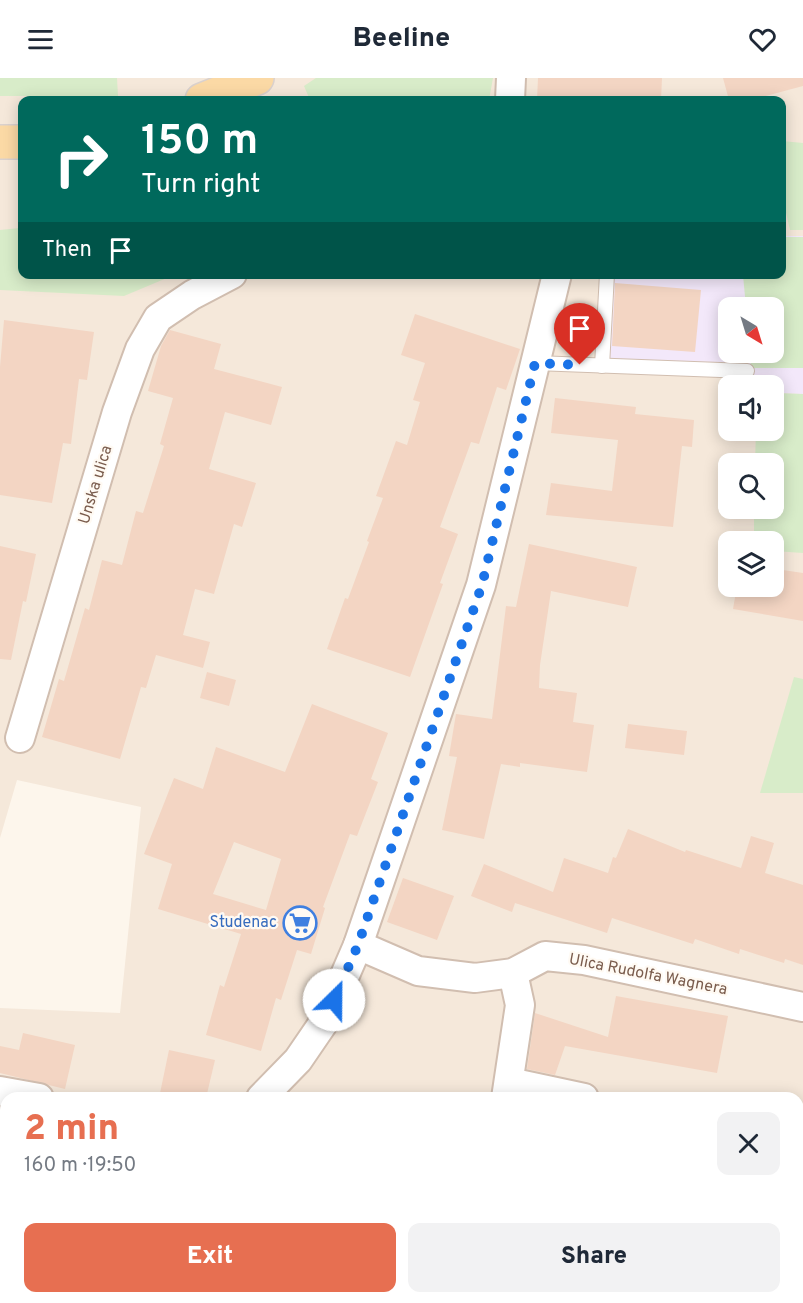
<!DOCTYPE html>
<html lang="en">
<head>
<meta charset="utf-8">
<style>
	:root { --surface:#fff; --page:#f2f2f3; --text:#1f2937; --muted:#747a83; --accent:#e76f51 }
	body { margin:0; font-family:Overpass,sans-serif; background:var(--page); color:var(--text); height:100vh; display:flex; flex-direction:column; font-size:22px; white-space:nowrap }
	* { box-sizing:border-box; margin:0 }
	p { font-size:20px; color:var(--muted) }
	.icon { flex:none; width:33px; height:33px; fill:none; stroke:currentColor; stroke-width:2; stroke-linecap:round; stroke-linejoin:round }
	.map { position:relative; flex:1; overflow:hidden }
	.panel { position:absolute; left:0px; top:1014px; width:804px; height:212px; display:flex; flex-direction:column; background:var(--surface); border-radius:18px 18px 0 0; box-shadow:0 3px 15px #0003 }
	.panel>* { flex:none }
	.banner { position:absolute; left:18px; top:18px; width:768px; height:183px; border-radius:12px; box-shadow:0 3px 15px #0003; background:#00695c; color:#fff; overflow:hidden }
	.needle { width:39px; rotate:142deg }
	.controls { position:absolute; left:718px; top:219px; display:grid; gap:12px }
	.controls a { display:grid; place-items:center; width:66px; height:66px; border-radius:12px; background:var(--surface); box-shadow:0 3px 15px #0003; font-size:30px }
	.pin { position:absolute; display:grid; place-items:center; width:51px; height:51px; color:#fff; margin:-62px -26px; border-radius:50% 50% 50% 0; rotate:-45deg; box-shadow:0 0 6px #0007 }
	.pin .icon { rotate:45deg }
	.me { position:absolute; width:66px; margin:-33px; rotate:23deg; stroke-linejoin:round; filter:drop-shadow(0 0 4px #0008) }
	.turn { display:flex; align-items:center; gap:21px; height:126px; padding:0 24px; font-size:27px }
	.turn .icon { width:78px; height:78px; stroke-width:2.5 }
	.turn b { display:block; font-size:42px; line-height:51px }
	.then { display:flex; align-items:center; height:57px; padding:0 24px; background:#0003; gap:12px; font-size:22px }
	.round { display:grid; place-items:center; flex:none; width:63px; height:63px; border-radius:12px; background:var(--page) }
	.headline { display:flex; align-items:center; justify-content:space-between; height:102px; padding:0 24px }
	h1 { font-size:36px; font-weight:800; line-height:45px; color:var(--accent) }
	.primary-button { display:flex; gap:12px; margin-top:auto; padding:12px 24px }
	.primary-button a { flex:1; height:69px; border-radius:12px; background:var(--accent); color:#fff; font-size:24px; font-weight:800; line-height:69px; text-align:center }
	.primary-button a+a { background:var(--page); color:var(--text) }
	header { display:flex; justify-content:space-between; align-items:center; height:78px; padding:0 24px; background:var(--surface); font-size:27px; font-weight:800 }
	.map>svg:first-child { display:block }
	.residential { fill:#f5e8da; fill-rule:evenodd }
	.education { fill:#f3e8fa; fill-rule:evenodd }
	.green { fill:#d8ecc9 }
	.building { fill:#f3d5c3; fill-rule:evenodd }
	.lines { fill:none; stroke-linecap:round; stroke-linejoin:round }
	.service-casing { stroke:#d1beb0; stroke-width:16 }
	.minor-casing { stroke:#d1beb0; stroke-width:32 }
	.primary-casing { stroke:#dad1cd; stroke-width:36 }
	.service { stroke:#fff; stroke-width:14 }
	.minor { stroke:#fff; stroke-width:28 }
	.primary { stroke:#fbd9a5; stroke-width:33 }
	.route { stroke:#1a73e8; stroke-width:10; stroke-dasharray:0 18 }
	.labels { text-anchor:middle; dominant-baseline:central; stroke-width:4.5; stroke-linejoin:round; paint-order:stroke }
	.street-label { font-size:16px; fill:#7a5c4d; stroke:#fffaf3 }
	.shop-label { font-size:16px; fill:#366cbe; stroke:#fffaf3; text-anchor:end }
</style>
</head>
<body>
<header><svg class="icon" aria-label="menu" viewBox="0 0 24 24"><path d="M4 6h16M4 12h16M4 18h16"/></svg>Beeline<svg class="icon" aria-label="heart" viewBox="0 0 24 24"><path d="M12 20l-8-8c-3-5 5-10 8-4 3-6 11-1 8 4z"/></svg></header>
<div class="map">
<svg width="803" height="1225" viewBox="0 0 803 1225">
	<rect width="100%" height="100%" fill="#fdf6ec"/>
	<path class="residential" d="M0,0H803V1225H0V930L120,935L141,729L17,702L0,760ZM22,22H782V196H22ZM729,230H774V274H729ZM729,308H774V352H729ZM729,386H774V430H729ZM729,464H774V508H729ZM6,1020H798V1220H6Z"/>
	<path class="education" d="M782,158H803V316L774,315V308L753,307L746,293L602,288L607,197L782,196ZM729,230H774V274H729Z"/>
	<g class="green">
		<polygon points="0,0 117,0 118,18 0,18"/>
		<polygon points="316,0 493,0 489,22 310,22 304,8"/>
		<polygon points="782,63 803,65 803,152 790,152 782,117"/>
		<polygon points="20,150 22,165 22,196 174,197 124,218 0,212 0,152"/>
		<polygon points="782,159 803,159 803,290 751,290 750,275 774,274 774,230 746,229 743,197 782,196"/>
		<polygon points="774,315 803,316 803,475 774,473 774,464 754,463 754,431 774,430 774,386 755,385 756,353 774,352"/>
		<polygon points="794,599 803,601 803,715 760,715"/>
	</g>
	<g class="building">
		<polygon points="538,0 662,0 661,22 537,22"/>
		<polygon points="723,0 803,0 803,8 751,22 729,22"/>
		<polygon points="615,205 701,212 695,274 612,268"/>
		<polygon points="415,236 520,271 506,312 497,309 479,366 471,364 440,449 458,456 440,505 443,506 410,599 327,571 345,520 348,521 369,464 367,463 383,420 376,418 396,363 407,367 420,324 413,322 425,285 401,277"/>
		<polygon points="4,242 94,254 87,302 79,301 71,366 63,365 52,425 0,417 0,289"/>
		<polygon points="170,252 221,266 214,291 282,309 271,347 225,334 209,391 256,405 242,449 234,446 214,516 195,511 183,557 210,564 203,590 156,577 146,610 141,609 120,681 42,659 59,601 64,603 85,530 89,532 102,482 122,487 136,433 143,435 164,368 160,366 173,320 148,313 161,268"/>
		<polygon points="555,320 636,329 635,336 694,342 692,369 682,368 673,449 546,437 551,405 612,413 618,362 551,355"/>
		<polygon points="529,466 637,489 628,529 551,513 540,587 539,610 577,615 573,644 594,647 587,694 520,685 520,689 501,686 484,761 442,752 457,679 449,678 456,636 492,641 506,528 516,529"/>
		<polygon points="0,468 36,476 26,524 23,523 11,582 0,581"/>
		<polygon points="776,491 803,495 803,543 733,531 737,508 773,514"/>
		<polygon points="207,594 236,602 229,628 200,620"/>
		<path d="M312,626L388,655L371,701L378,704L357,758L350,756L323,829L325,830L311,876L297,872L281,922L276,920L261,973L206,957L220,907L224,909L241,856L158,831L172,786L144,776L174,700L203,711L216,669L285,694ZM234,764L281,781L266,832L213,816Z"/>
		<polygon points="628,646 687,653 684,677 625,670"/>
		<polygon points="628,751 685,774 686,772 741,790 751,758 774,765 765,795 803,807 803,887 785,881 784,885 740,871 739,876 695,861 693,866 612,840 607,855 515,825 512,834 471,818 484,786 553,814 564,780 608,795 613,779 616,780"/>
		<polygon points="403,800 454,818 437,862 387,844"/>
		<polygon points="616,918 728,938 717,995 565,968 555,997 527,991 535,935 608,959"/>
		<polygon points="23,955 75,967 65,1011 0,995 0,968 19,972"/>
		<polygon points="169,972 215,982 206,1020 159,1020"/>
	</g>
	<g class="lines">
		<g class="service-casing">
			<g id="service">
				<polyline points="535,285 747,293"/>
				<polyline points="602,288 607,196"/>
			</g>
		</g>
		<g class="minor-casing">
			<g id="minor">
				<polyline points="510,22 511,0"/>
				<polyline points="20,660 117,334 140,271 158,240 192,217 232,196"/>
				<polyline points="358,867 418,893 475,900 513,895 545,878 584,882 803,929"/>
				<polyline points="509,1004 584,1020"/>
				<polyline points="0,1013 39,1020"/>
				<polyline points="261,1020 298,982 326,941 358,867 481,507 557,196"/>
				<polyline points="506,1020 520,927 513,895"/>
				<polyline points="798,1065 803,1066"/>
				<polyline points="157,1225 159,1220"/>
				<polyline points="468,1225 468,1220"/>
			</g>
		</g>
		<g class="primary-casing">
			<g id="primary">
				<polyline points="202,22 257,0"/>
				<polyline points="0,64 22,64"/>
			</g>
		</g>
		<use href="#service" class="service"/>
		<use href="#minor" class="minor"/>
		<use href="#primary" class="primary"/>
	</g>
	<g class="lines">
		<polyline class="route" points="334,922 358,867 482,507 535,285 580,287"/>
	</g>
	<defs>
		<g id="supermarket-ring" transform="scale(1.725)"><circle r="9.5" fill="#fffaf3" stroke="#3f7fe0" stroke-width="1.5"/><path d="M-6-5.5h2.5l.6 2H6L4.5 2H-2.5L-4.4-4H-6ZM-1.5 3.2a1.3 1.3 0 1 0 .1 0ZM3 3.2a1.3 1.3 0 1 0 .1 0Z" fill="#3f7fe0"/></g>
	</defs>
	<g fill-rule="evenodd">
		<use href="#supermarket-ring" x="300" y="845"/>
	</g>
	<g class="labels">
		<g class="street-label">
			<text transform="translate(96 407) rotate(-73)">Unska ulica</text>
			<text transform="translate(648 897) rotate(11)">Ulica Rudolfa Wagnera</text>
		</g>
		<g class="shop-label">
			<text x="277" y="845">Studenac</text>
		</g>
	</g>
</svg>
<div class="controls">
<a><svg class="needle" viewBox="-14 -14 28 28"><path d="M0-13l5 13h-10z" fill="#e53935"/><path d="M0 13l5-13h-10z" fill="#747a83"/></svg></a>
<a><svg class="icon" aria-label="sound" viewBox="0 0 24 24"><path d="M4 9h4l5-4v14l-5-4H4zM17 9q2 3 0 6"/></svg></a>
<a><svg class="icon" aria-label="search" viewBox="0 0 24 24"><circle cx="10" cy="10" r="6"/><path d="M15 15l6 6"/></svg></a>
<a><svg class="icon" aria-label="layers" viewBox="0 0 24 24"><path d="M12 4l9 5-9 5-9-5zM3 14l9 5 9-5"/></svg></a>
</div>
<div class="pin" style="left:580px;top:287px;background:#d93025"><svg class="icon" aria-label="arrive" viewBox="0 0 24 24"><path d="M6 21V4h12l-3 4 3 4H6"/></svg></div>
<svg class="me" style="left:334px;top:922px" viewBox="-20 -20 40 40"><circle r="19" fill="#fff"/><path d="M0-13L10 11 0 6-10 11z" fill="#1a73e8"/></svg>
<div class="banner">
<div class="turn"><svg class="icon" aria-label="right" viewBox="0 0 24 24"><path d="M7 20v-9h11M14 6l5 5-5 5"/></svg><div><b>150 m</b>Turn right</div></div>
<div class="then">Then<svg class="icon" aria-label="arrive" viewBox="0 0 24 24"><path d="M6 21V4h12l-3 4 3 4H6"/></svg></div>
</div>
<section class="panel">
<div class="headline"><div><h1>2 min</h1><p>160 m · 19:50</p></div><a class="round"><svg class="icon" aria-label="close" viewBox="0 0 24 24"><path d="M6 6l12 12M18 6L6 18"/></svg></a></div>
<div class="primary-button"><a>Exit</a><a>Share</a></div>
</section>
</div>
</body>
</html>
